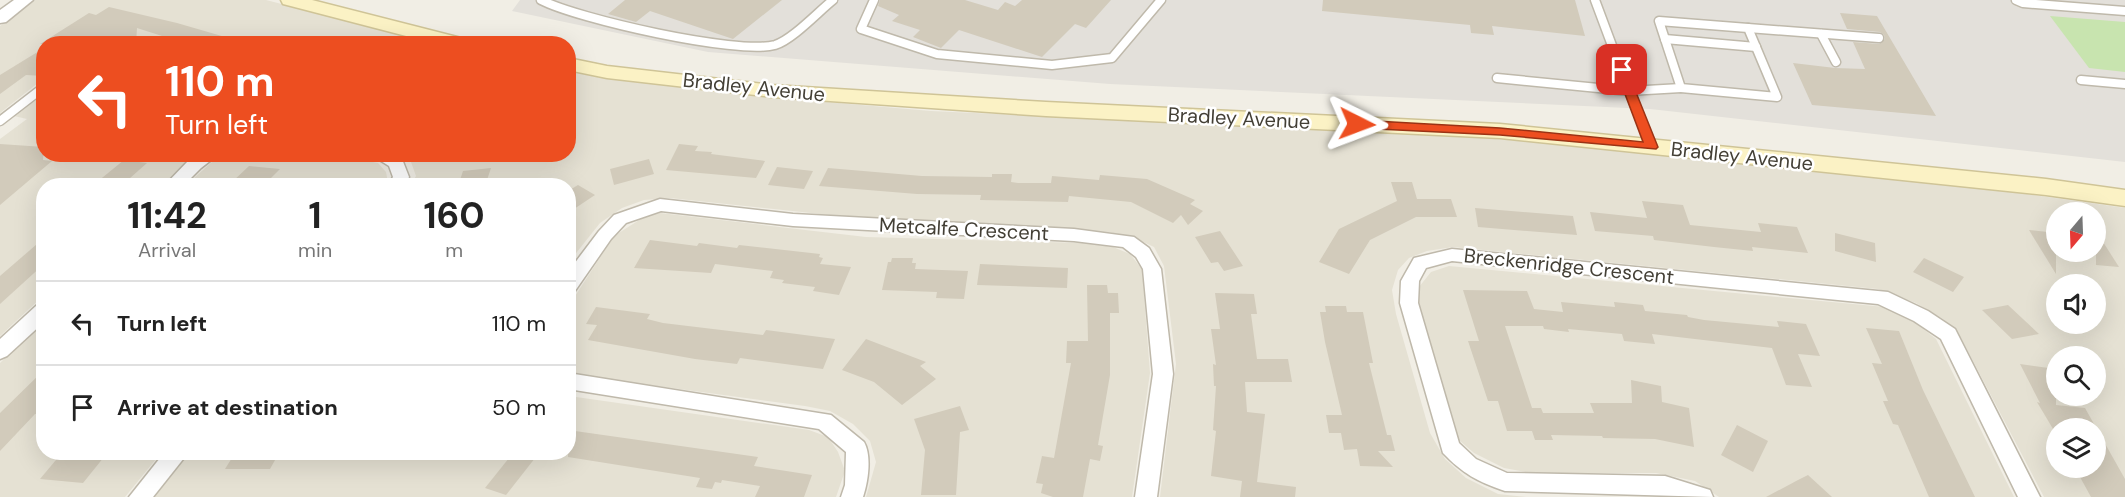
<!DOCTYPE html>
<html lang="en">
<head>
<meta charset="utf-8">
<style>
	:root { --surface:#fff; --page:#f2f2f2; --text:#222; --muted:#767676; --line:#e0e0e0 }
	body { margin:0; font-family:"DM Sans",sans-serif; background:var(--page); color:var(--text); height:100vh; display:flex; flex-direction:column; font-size:22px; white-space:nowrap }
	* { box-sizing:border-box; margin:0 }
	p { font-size:20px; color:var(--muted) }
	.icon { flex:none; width:33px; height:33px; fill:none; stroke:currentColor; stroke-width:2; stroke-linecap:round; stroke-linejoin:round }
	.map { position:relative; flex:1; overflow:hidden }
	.side { position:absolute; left:36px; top:178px; width:540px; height:282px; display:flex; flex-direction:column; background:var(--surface); border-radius:24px; box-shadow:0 6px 24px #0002 }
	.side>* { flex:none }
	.hud { position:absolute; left:36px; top:36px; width:540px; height:126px; border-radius:24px; box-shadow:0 6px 24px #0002; background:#ed4e20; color:#fff; overflow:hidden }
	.needle { width:39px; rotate:199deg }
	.fabs { position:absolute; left:2046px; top:202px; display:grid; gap:12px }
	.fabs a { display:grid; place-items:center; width:60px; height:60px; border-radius:50%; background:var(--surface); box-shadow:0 6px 24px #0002; font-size:30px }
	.pin { position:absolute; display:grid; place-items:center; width:51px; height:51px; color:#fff; margin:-26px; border-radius:12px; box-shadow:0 3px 9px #0006 }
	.me { position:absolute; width:66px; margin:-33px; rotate:93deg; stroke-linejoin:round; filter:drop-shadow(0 0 4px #0008) }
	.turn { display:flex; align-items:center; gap:21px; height:126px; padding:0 30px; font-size:27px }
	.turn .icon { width:78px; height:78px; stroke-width:2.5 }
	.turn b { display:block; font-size:42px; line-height:51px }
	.eta { display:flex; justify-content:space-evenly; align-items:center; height:102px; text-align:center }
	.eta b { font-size:36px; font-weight:700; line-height:42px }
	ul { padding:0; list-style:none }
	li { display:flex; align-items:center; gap:18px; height:84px; padding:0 30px; border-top:2px solid var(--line) }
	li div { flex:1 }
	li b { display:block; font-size:22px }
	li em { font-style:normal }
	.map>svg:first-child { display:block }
	.residential { fill:#e5e1d3; fill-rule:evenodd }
	.industrial { fill:#e3e0da }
	.green { fill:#c8e4af }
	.building { fill:#d2cbbb }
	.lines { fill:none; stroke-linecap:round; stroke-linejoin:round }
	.service-casing { stroke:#bfb9ab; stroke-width:11 }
	.minor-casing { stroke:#bfb9ab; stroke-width:3 }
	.tertiary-casing { stroke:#bfb9ab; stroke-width:3 }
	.secondary-casing { stroke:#cfc497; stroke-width:3 }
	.service { stroke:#fff; stroke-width:8 }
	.minor { fill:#fff; fill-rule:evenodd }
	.tertiary { fill:#fff; fill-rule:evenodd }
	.secondary { fill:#fbf2c5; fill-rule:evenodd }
	.route { fill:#ed4e20; stroke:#9a3315; stroke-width:1.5 }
	.labels { text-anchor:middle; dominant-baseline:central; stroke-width:5; stroke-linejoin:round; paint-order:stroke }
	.street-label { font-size:20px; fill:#433f35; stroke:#fff }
</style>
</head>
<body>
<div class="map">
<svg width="2125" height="497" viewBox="0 0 2125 497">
	<rect width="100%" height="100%" fill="#f1eee5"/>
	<g class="residential">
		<polygon points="35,0 266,0 434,43 161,44 126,35 110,36 93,42 44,44 43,79 0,113 0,26"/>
		<path d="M569,70L734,94L931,111L1432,134L1557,144L1971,186L2125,208V497H2044L1961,338L1943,319L1916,303L1878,289L1453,247L1427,251L1409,258L1398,270L1392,290L1396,314L1430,433L1445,459L1466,478L1498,494L1526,497H1160L1176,364L1164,266L1154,247L1133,237L1108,232L886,221L670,198L644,200L622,208L600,223L569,262L568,186H410L416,176L411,162L401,155L568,154ZM2056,213H2096V252H2056ZM2056,285H2096V324H2056ZM2056,357H2096V396H2056ZM2056,429H2096V468H2056Z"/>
		<polygon points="43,95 44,154 196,155 161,186 44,186 43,296 0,336 0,139 27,119 14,116"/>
		<polygon points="221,154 337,155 378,163 386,172 388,183 386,186 185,186"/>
		<polygon points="660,213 866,237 1084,243 1113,247 1130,254 1142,269 1150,373 1132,497 866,497 876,462 870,441 853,424 830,411 805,406 569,374 568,307 614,236 644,217"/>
		<polygon points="1449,266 1885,307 1911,319 1936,339 2014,497 1719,497 1695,481 1656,473 1531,473 1504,468 1474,453 1459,440 1418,303 1419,287 1431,272"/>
		<polygon points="43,321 44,453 161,453 125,497 0,497 0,363"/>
		<polygon points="569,396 809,430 828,437 838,452 845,471 836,497 154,497 190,453 568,453"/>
	</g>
	<polygon class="industrial" points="520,0 2125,0 2125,162 1650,109 1110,84 708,52 512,11"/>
	<polygon class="green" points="2050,16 2125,22 2125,72 2089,68"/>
	<g class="building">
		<polygon points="625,0 782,0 733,39 650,11 636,22 608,14"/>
		<polygon points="880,0 965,0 998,10 1005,2 1015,6 1022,0 1111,0 1086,28 1075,24 1042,57 959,30 941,48 913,37 920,30 892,21 899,15 878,6"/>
		<polygon points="1323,0 1575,0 1585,36 1492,26 1494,35 1471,33 1470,25 1322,11"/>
		<polygon points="109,7 177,23 232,39 232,44 187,44 137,28 136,44 112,44 106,38 98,38 95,44 40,44 89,13 96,15"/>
		<polygon points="1840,13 1877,16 1936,116 1812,105 1793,63 1835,68 1865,69 1853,42 1879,44 1885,39 1884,35 1880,32 1847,29"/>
		<polygon points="44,48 44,76 26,75 0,94 0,75"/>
		<polygon points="0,144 44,147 43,160 52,161 0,205"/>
		<polygon points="679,144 698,146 695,151 712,152 711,154 765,161 756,178 666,170"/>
		<polygon points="649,159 654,174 614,185 610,169"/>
		<polygon points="124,160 147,163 121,186 97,182"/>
		<polygon points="249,166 280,169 264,185 232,182"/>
		<polygon points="777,167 813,171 804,189 768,185"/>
		<polygon points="491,168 485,186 458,186 463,171"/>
		<polygon points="828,168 922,176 992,177 992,174 1012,174 1011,182 1018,183 1051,183 1052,176 1099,180 1100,175 1147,179 1195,200 1190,204 1203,211 1188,225 1181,215 1173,223 1131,202 1069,196 1068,202 980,200 981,195 917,194 819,186"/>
		<polygon points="1391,182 1412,182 1417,199 1451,199 1457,217 1416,217 1370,240 1349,274 1319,262 1339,229 1397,201"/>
		<polygon points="578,185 595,195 568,213 568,191"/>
		<polygon points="1642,201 1683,205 1690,225 1761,232 1758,223 1797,227 1808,253 1752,247 1753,251 1714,247 1654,240 1653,236 1595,231 1590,212 1647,218"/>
		<polygon points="1475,208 1573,216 1577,235 1478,227"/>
		<polygon points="2029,230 2056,233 2056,274"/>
		<polygon points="1220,231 1243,266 1224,271 1218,262 1211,263 1195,237"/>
		<polygon points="2096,231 2119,267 2096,265"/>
		<polygon points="1835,233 1875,243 1876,262 1835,251"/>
		<polygon points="44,238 44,264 0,304 0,276"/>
		<polygon points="650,240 697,246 699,243 737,248 739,245 820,254 819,257 823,258 820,264 851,267 839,295 813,291 815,287 782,283 784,280 770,278 773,271 715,264 711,273 634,268"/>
		<polygon points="892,258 913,258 912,263 916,263 915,269 968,271 964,299 936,298 937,292 882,290 888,262 891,262"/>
		<polygon points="1924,258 1964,277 1953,292 1913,272"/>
		<polygon points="980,264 1068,268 1067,288 977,285"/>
		<polygon points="1087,285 1107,285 1108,293 1118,293 1119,313 1110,313 1110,375 1098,445 1103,446 1100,461 1090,459 1083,497 1053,497 1041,493 1043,484 1036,483 1042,456 1054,458 1071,363 1066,363 1067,341 1088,341"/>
		<polygon points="1463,290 1527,291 1534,309 1563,312 1561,302 1615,307 1614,302 1643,305 1645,311 1687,315 1688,317 1704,320 1779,327 1777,321 1806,324 1820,356 1798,354 1812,387 1786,385 1772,348 1652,334 1655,344 1624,341 1622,334 1568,329 1569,332 1544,329 1543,326 1505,326 1532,408 1541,408 1543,413 1594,413 1590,403 1632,403 1631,380 1661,386 1662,402 1689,408 1694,447 1655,439 1603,438 1602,436 1551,435 1553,440 1535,440 1532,431 1507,431 1498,401 1488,401 1468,341 1479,341"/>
		<polygon points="1215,293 1254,294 1257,314 1251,314 1257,359 1288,359 1292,382 1245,382 1247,412 1265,414 1257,482 1296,487 1295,497 1240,497 1242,481 1211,476 1216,431 1213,430 1216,386 1214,386 1213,364 1216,365 1211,329 1220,329"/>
		<polygon points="2008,305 2039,334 2012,339 1982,310"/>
		<polygon points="1325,306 1346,306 1347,312 1363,312 1373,363 1369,363 1387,435 1391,435 1395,451 1378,451 1393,467 1360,466 1357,449 1344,450 1341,433 1329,433 1326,415 1342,415 1325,342 1320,312 1326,312"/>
		<polygon points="596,307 650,314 647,319 663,323 763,335 766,330 835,339 823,369 740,358 737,364 695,359 588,340 597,325 586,324"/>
		<polygon points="1866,328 1899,331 1923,390 1975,497 1929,497 1898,425 1893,424 1883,401 1888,401 1872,363 1882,364"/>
		<polygon points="866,339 926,362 920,366 936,379 902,405 874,382 842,370"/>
		<polygon points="2020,364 2056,369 2056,405 2085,408 2125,479 2125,497 2091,497 2075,468 2096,468 2096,429 2056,426 2056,434 2037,402 2040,403"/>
		<polygon points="44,370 44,415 35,414 0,451 0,413"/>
		<polygon points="960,406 969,430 960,432 956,495 921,495 925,450 914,419"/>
		<polygon points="1737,425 1768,441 1753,472 1721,455"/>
		<polygon points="568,430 758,457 754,466 812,475 804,497 755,497 760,486 722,480 721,483 715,482 712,489 696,487 700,478 568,457"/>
		<polygon points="235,453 279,453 270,469 225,469"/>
		<polygon points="513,453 539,453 506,495 485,488"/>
		<polygon points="61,454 104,457 83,483 40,479"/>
		<polygon points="1808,475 1832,497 1766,497 1798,480"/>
	</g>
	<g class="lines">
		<g class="service-casing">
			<g id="service">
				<path d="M541,0C578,19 737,55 775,45C792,40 818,12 833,0"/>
				<polyline points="874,0 861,29 937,54 1052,65 1112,58 1161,0"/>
				<polyline points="2016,0 2023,3 2125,11"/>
				<polygon points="1659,21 1748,28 1777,97 1681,88"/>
				<polyline points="1748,28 1879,38"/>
				<polyline points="1821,34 1836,62"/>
				<polyline points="1665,39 1756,47"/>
				<polyline points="101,44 106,44"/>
				<polyline points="1497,78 1629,91 1595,0"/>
				<polyline points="2081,80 2125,84"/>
				<polyline points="0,121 44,87"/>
				<polyline points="1652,147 1629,91 1681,88"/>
			</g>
		</g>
		<g class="minor-casing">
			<g id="minor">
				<polygon points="198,154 219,154 201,168 183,186 164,186 189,160"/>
				<polygon points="370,154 393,154 402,159 409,177 405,186 387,186 393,177 389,166"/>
				<polygon points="660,199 793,214 1074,229 1134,237 1149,248 1161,269 1173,374 1157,497 1135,497 1153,374 1143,269 1136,257 1123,247 1074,241 793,226 661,211 626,223 611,239 575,291 568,293 568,272 599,231 614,215"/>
				<path d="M1452,249L1888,292L1928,311L1955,329L2040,497H2018L1941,339L1914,321L1878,304L1452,261L1426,268L1419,281L1418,303L1459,443L1476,459L1507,473L1665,476L1710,490L1713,497L1505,491C1478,482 1462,473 1443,453L1400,303L1401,281L1414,258Z"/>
				<polygon points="44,303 44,322 7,356 0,359 0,339 37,305"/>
				<path d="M568,373L831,415L864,442C872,456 868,482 863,497H841L845,485L846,452L819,429L568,389Z"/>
				<polygon points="164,453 188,453 153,497 129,497"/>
			</g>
		</g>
		<g class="tertiary-casing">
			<polygon id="tertiary" points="14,0 33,0 6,22 0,23 0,10"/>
		</g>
		<g class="secondary-casing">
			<g id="secondary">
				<polygon points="281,0 312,0 469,40 472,44 437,44 283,4"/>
				<polygon points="568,58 607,66 772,85 1046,102 1500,124 2046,179 2125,190 2125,206 2046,195 1500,138 1046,116 772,97 607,78 568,70"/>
			</g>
		</g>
		<use href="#service" class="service"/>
		<use href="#minor" class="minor"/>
		<use href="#tertiary" class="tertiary"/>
		<use href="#secondary" class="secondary"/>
	</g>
	<polygon class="route" points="1622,67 1627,70 1658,147 1656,149 1500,135 1357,128 1351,124 1357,120 1500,128 1643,142 1616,70"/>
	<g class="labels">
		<g class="street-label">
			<text transform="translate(754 87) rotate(6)">Bradley Avenue</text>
			<text transform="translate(1239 118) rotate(3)">Bradley Avenue</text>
			<text transform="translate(1742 156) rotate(6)">Bradley Avenue</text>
			<text transform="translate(964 229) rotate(3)">Metcalfe Crescent</text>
			<text transform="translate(1569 266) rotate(6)">Breckenridge Crescent</text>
		</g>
	</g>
</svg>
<div class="fabs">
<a><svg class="needle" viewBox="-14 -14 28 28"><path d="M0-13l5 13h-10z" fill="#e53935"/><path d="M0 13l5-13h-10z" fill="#767676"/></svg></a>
<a><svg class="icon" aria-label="sound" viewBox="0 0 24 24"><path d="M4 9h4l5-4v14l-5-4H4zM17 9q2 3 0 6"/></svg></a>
<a><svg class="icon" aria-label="search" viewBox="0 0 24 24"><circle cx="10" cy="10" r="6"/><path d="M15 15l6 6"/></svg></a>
<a><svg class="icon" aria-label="layers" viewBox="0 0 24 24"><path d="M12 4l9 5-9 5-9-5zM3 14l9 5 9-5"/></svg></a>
</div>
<div class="pin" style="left:1622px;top:70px;background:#d93025"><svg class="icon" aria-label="arrive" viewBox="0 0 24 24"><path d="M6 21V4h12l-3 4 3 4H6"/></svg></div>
<svg class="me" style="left:1357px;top:124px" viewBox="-20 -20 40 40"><path d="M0-17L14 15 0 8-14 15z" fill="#ed4e20" stroke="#fff" stroke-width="4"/></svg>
<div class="hud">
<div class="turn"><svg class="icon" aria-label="left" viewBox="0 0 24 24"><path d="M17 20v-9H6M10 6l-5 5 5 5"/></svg><div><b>110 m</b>Turn left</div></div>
</div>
<section class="side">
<div class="eta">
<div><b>11:42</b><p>Arrival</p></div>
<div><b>1</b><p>min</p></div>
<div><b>160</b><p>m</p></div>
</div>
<ul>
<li><svg class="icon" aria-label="left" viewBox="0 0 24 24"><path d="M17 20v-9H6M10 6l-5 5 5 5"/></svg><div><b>Turn left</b></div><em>110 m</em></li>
<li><svg class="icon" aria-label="arrive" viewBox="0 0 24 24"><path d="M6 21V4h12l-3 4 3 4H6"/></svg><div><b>Arrive at destination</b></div><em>50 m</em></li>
</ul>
</section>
</div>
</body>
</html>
